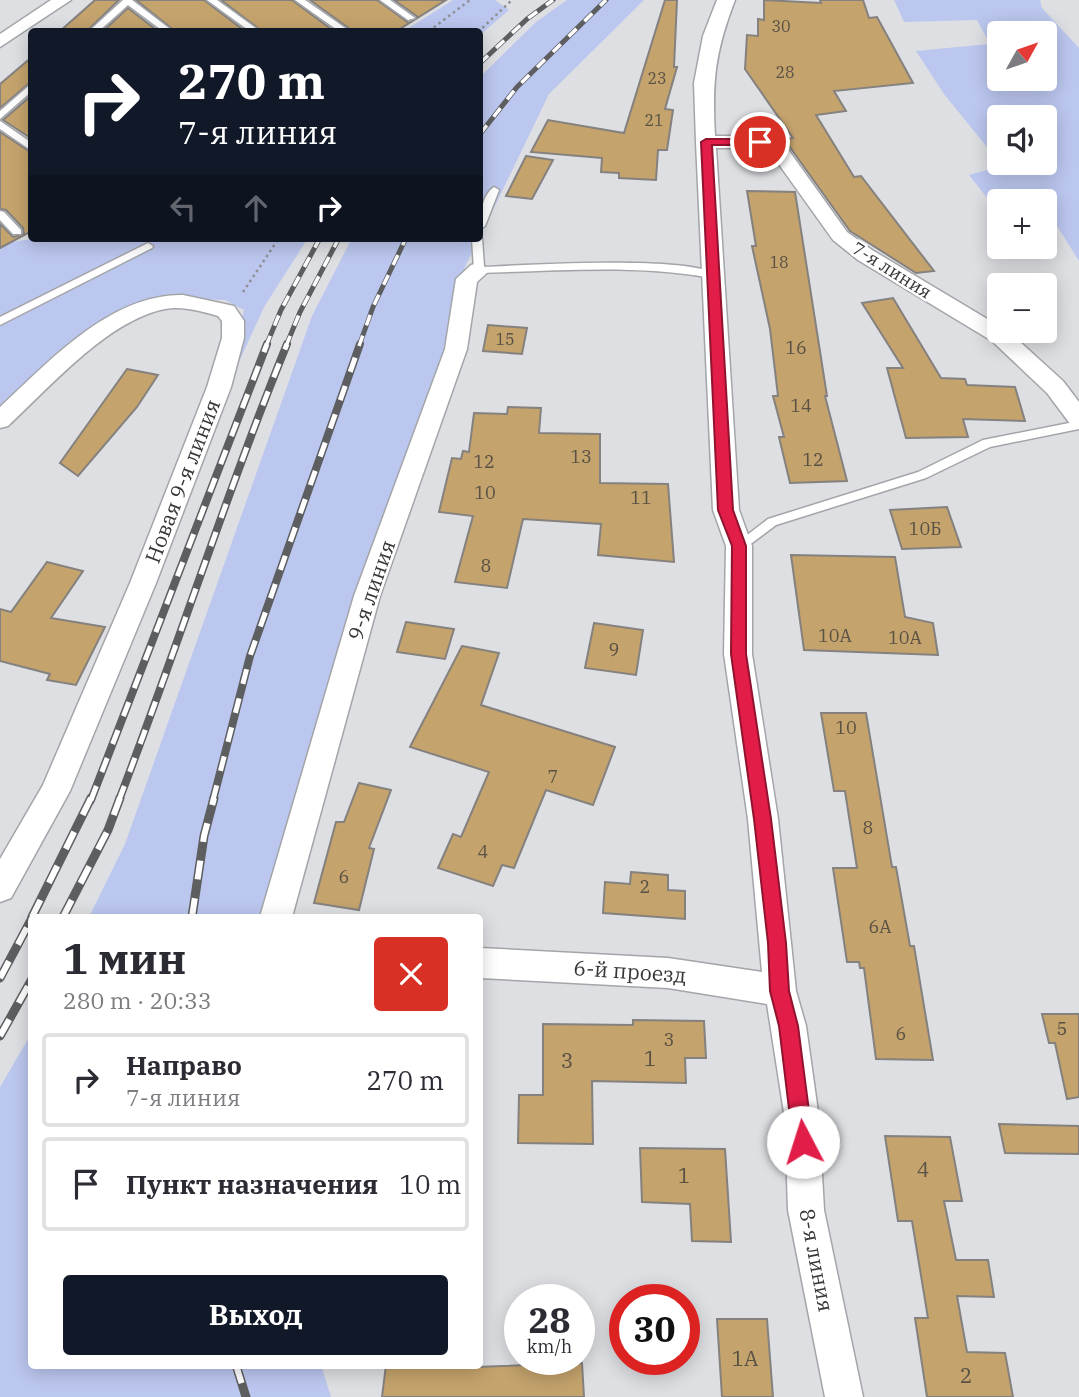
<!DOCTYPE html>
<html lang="ru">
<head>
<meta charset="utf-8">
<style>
	:root { --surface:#fff; --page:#f2f2f3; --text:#2b2b33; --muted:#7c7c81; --line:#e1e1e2; --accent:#111827 }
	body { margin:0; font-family:"IBM Plex Serif",serif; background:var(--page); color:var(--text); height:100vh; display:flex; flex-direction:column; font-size:26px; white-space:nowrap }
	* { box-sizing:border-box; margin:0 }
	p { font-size:23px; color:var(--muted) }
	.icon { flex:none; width:38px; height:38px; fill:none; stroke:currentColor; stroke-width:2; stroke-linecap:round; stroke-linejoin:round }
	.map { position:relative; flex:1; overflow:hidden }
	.drawer { position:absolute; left:28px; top:914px; width:455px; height:455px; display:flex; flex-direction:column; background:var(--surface); border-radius:7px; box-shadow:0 4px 18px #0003 }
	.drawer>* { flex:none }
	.banner { position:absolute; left:28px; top:28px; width:455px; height:214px; border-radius:7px; box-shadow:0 4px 18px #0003; background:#111827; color:#fff; overflow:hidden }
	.needle { width:46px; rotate:50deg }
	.buttons { position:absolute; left:987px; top:21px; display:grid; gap:14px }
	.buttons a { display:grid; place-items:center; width:70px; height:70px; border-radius:7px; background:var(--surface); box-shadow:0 4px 18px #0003; font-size:35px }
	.speed { position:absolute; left:504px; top:1284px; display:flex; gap:14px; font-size:35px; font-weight:700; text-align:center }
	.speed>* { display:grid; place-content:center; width:91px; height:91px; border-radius:50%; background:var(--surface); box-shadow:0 4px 18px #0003; line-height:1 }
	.speed small { font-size:18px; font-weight:400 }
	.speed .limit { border:10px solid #d22; background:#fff; color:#111 }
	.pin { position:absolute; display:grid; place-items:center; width:60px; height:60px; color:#fff; margin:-30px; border:4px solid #fff; border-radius:50%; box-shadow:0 2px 7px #0007 }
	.me { position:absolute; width:77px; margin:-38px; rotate:355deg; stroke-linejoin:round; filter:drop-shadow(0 0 5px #0008) }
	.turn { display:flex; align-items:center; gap:24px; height:147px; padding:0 35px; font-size:32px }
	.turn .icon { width:91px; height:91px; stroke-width:2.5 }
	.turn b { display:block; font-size:49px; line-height:60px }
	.lanes { display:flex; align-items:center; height:66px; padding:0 35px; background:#0003; justify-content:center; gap:35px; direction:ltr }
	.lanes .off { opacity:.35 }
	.round { display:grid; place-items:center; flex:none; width:74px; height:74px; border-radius:7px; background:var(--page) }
	.summary { display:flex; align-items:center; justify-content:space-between; height:119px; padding:0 35px }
	h1 { font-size:42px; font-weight:700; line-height:52px }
	.primary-button { display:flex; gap:14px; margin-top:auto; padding:14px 35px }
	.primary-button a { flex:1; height:80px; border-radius:7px; background:var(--accent); color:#fff; font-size:28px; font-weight:700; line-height:80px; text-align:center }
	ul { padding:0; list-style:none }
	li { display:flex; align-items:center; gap:21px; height:94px; margin:0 14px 10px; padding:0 21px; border:4px solid var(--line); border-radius:7px }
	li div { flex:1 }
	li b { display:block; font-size:26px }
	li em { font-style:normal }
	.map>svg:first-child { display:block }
	.green { fill:#bcc7ef; fill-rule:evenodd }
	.building { fill:#c4a36d; stroke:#84817e; stroke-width:2 }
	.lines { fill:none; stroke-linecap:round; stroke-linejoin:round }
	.service-casing { stroke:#a3a5a9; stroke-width:3 }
	.minor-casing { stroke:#a3a5a9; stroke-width:3 }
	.path { stroke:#8f9093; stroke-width:2.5; stroke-dasharray:2.5 3.5; stroke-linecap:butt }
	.service { fill:#fff; fill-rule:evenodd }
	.minor { fill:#fff; fill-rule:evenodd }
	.rail-far2-casing { stroke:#5d5e60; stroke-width:5 }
	.rail-far1-casing { stroke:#5d5e60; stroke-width:8 }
	.rail-casing { stroke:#5d5e60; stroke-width:9 }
	.rail-far2 { stroke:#fff; stroke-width:3.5; stroke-dasharray:11; stroke-linecap:butt }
	.rail-far1 { stroke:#fff; stroke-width:5; stroke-dasharray:15; stroke-linecap:butt }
	.rail { stroke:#fff; stroke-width:6; stroke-dasharray:19; stroke-linecap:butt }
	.route { fill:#e11d48; stroke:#92132f; stroke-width:2 }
	.labels { text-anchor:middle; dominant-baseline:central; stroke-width:5; stroke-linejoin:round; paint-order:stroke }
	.far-number-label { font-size:16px; fill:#595144 }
	.far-street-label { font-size:18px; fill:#353637; stroke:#fff }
	.number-label { font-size:18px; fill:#595144 }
	.street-label { font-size:21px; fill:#353637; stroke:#fff }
	.near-number-label { font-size:21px; fill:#595144 }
</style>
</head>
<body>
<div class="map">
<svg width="1079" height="1397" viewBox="0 0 1079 1397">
	<rect width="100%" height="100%" fill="#dddfe3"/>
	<g class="green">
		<polygon points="453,0 495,0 509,10 480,35 480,32 404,31"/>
		<polygon points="567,0 644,0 549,94 480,237 480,77 536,22"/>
		<path d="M894,0H1040L1042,8L1079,48V261L1054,221L1045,220V201H999V213L969,175L1001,166L1000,163H1045V117H999V162L944,94L916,51L990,44L977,20L904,22ZM999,33H1045V79H999Z"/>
		<polygon points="37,238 308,238 264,307 229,384 244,310 225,300 160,298 0,410 0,248 12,242"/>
		<polygon points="352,238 479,238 464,269 447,355 270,917 89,917 125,844 312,316"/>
		<polygon points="31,1034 32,1365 321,1365 331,1397 0,1397 0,1087"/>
	</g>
	<g class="building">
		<polygon points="95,0 119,0 86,32 59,32"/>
		<polygon points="136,0 204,0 246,32 176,32"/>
		<polygon points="221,0 292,0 335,32 263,32"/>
		<polygon points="310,0 377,0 409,23 418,17 394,0 446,0 395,32 354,32"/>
		<polygon points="665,0 677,0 674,67 677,67 665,109 673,110 667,150 658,150 656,180 619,178 619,173 601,172 602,158 531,152 548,120 624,133"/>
		<polygon points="764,0 821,3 820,0 863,0 869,18 877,17 913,83 834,91 846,111 816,115 854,177 861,176 934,271 916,273 850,231 789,146 778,140 793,138 745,69 747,35 758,36 758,19 764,20"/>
		<polygon points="128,8 159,32 102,32"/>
		<polygon points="32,57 32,81 0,108 0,84"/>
		<polygon points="32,95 32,139 3,120"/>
		<polygon points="0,132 32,153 32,231 0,248 0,224 13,237 24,234 23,228 6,210 0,209"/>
		<polygon points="526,156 553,160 532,199 506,196"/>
		<polygon points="747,191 795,192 827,396 825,396 847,481 790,483 779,437 784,437 773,396 778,396 770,329 752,246 756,246"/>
		<polygon points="893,298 941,378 965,379 967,385 1015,387 1025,421 963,419 968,437 906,438 887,368 903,368 862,303"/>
		<polygon points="488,325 527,328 522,354 483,351"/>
		<polygon points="127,369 158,375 137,407 78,476 60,463"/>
		<polygon points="508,407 541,408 539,433 600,434 600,483 668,484 674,562 598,555 601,524 523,519 507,588 455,582 473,516 439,512 452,458 461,459 463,451 469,452 474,413 507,414"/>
		<polygon points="947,507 961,547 902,549 890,510"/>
		<polygon points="791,555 895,557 905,617 933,623 938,655 804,650"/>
		<polygon points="47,562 83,571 51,618 105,627 76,685 47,680 50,674 0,661 0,609 11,612"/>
		<polygon points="406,622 454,629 445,659 397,652"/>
		<polygon points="594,623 643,630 636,675 585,668"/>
		<polygon points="462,646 499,653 481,705 615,747 593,805 546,790 514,868 502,865 493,886 438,868 453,834 461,837 489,772 410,747"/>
		<polygon points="821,713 866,713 892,867 896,867 910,946 914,946 933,1060 876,1059 864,968 860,968 859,962 847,962 833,868 857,868 845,791 834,791"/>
		<polygon points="359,783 391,790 369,848 374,849 359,910 314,903 336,822 344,822"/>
		<polygon points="631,872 668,875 668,890 685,891 685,919 603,913 605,882 630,884"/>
		<polygon points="1042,1014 1079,1014 1079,1097 1067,1099 1055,1043 1049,1043"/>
		<polygon points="633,1020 704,1021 706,1058 685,1058 686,1083 592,1081 593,1144 518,1143 519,1095 543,1095 543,1024 633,1025"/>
		<polygon points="999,1124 1079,1126 1079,1154 1005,1153"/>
		<polygon points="885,1136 950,1137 962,1201 944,1201 956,1260 988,1260 994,1297 957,1296 967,1352 1005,1353 1013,1397 927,1397 915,1318 928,1318 912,1221 898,1221"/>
		<polygon points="640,1148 725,1149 731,1242 692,1241 690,1204 642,1202"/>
		<polygon points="717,1319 767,1319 773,1397 722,1397"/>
		<polygon points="582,1363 584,1397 382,1397 386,1365 476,1367"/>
	</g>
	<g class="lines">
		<g class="service-casing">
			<g id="service">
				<polygon points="123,0 132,0 174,32 164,32 128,5 98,32 88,32"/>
				<polygon points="207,0 217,0 261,32 251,32"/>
				<polygon points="295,0 305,0 351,32 340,32"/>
				<polygon points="380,0 390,0 415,18 408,20"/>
				<polygon points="32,83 32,91 0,119 0,111"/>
				<polygon points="0,121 32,143 32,151 0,129"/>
				<path d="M494,187L499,190L485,226L480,229C480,215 482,195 494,187Z"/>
				<polygon points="0,211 4,212 21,230 21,234 13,234 0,220"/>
				<path d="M480,235L482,238L484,267C526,265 690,255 717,275L712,278C635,264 557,271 479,273L474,270L472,238H480Z"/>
				<polygon points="148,243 153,246 152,248 0,325 0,317"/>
				<polygon points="1079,421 1079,429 990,447 926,478 776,525 744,549 734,549 733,546 768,519 918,472 983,440"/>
			</g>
		</g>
		<g class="minor-casing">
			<g id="minor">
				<polygon points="51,0 71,0 0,47 0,34"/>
				<path d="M717,0H735C715,52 712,81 715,136H760L787,148L847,232L872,250L999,326V331H1008L1063,381L1079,402V427L1071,425L1047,393L992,341L858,260L833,240L773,156L757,148H716L739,510L752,546V654L778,819L796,991L806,1026L819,1119L824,1210L863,1397H825L788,1210L785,1119L767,1004L668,988L480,978V948L668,958L762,972L748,819L724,654L726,546L713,510L696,142L694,83L703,36Z"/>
				<polygon points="479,263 490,270 477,282 467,349 380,596 292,917 260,917 354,596 445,349 456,279 471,265"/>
				<path d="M183,295L234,306L244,321V338L231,387L156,583L70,791L11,898L0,902V859L43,785L130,583L207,387L222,338V321L218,316C201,311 182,306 165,309C108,320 49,388 8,426L0,428V407C50,361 110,294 183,295Z"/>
			</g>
		</g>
		<g class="path">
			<polyline points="429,31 470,0"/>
			<polyline points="478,32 512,0"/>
			<polyline points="243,292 279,238"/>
		</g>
		<use href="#service" class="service"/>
		<use href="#minor" class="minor"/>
		<g class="rail-far2-casing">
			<g id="rail-far2">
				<polyline points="480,63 527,19 553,0"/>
				<polyline points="480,134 517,87 606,0"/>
				<polyline points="266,346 281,310 320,238"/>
				<polyline points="286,346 300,312 339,238"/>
				<polyline points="359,346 373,307 406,238"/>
			</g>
		</g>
		<g class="rail-far1-casing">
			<g id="rail-far1">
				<polyline points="91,800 267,344"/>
				<path d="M119,800C177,649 226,494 287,344"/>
				<polyline points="213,800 250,656 360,344"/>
			</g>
		</g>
		<g class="rail-casing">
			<g id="rail">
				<polyline points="32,917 91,798"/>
				<polyline points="63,917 108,830 120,798"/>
				<polyline points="192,917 204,836 214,798"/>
				<polyline points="0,978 32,918"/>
				<polyline points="0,1036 32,979"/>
				<polyline points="236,1365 246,1397"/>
			</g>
		</g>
		<use href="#rail-far2" class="rail-far2"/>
		<use href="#rail-far1" class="rail-far1"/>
		<use href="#rail" class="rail"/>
	</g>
	<polygon class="route" points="706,139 760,139 765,142 760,145 712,145 733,510 746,546 746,654 771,819 786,943 789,991 798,1026 813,1142 810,1149 803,1152 796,1149 793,1142 779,1026 770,991 768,943 754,819 731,654 732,546 718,510 701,142"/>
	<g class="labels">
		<g class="far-number-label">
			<text x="781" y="26">30</text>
			<text x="785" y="72">28</text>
			<text x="657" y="78">23</text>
			<text x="654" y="120">21</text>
			<text x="779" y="262">18</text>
			<text x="505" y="339">15</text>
		</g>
		<g class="far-street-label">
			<text transform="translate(892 270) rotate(32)">7-я линия</text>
		</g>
		<g class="number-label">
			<text x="796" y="347">16</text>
			<text x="801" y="405">14</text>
			<text x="581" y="456">13</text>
			<text x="813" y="459">12</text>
			<text x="484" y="461">12</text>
			<text x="485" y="492">10</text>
			<text x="641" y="497">11</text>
			<text x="925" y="528">10Б</text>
			<text x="486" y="565">8</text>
			<text x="835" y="635">10А</text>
			<text x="905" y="637">10А</text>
			<text x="614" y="649">9</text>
			<text x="846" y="727">10</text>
			<text x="553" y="776">7</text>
			<text x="868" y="827">8</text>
			<text x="483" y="851">4</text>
			<text x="344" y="876">6</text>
			<text x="645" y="886">2</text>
			<text x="880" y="926">6А</text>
			<text x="1062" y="1028">5</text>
			<text x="901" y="1033">6</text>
			<text x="669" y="1039">3</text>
		</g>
		<g class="street-label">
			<text transform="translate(182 481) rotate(-69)">Новая 9-я линия</text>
			<text transform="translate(371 590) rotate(-71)">9-я линия</text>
			<text transform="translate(630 971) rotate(4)">6-й проезд</text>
			<text transform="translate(817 1260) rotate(79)">8-я линия</text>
		</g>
		<g class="near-number-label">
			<text x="650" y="1058">1</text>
			<text x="567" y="1060">3</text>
			<text x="923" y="1169">4</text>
			<text x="684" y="1175">1</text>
			<text x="745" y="1358">1А</text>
			<text x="966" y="1375">2</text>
		</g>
	</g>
</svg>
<div class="buttons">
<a><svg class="needle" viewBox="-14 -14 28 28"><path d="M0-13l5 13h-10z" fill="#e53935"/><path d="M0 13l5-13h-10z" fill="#7c7c81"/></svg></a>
<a><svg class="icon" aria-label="sound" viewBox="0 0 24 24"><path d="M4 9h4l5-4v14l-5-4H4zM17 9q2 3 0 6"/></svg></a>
<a>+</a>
<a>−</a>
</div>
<div class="speed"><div>28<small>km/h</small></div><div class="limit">30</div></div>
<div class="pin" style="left:760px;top:142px;background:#d93025"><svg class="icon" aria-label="arrive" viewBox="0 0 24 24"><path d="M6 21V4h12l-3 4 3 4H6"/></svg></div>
<svg class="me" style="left:803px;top:1142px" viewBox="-20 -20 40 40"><circle r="19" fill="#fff"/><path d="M0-13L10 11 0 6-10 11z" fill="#e11d48"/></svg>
<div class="banner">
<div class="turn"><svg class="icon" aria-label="right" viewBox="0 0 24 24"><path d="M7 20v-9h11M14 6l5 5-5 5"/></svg><div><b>270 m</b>7-я линия</div></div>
<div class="lanes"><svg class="icon off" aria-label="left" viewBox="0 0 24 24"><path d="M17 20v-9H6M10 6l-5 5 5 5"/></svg><svg class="icon off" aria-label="ahead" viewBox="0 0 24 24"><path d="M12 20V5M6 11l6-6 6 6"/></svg><svg class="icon" aria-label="right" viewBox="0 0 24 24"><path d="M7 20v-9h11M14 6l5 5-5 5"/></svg></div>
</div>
<section class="drawer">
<div class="summary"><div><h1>1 мин</h1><p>280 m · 20:33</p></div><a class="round" style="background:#d93025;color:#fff"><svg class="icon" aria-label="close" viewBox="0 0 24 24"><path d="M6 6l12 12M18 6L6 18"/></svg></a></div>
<ul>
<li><svg class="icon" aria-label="right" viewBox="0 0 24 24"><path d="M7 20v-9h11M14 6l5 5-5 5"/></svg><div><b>Направо</b><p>7-я линия</p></div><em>270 m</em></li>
<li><svg class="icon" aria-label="arrive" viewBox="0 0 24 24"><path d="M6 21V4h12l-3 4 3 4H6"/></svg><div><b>Пункт назначения</b></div><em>10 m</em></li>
</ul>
<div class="primary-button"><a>Выход</a></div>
</section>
</div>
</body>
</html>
